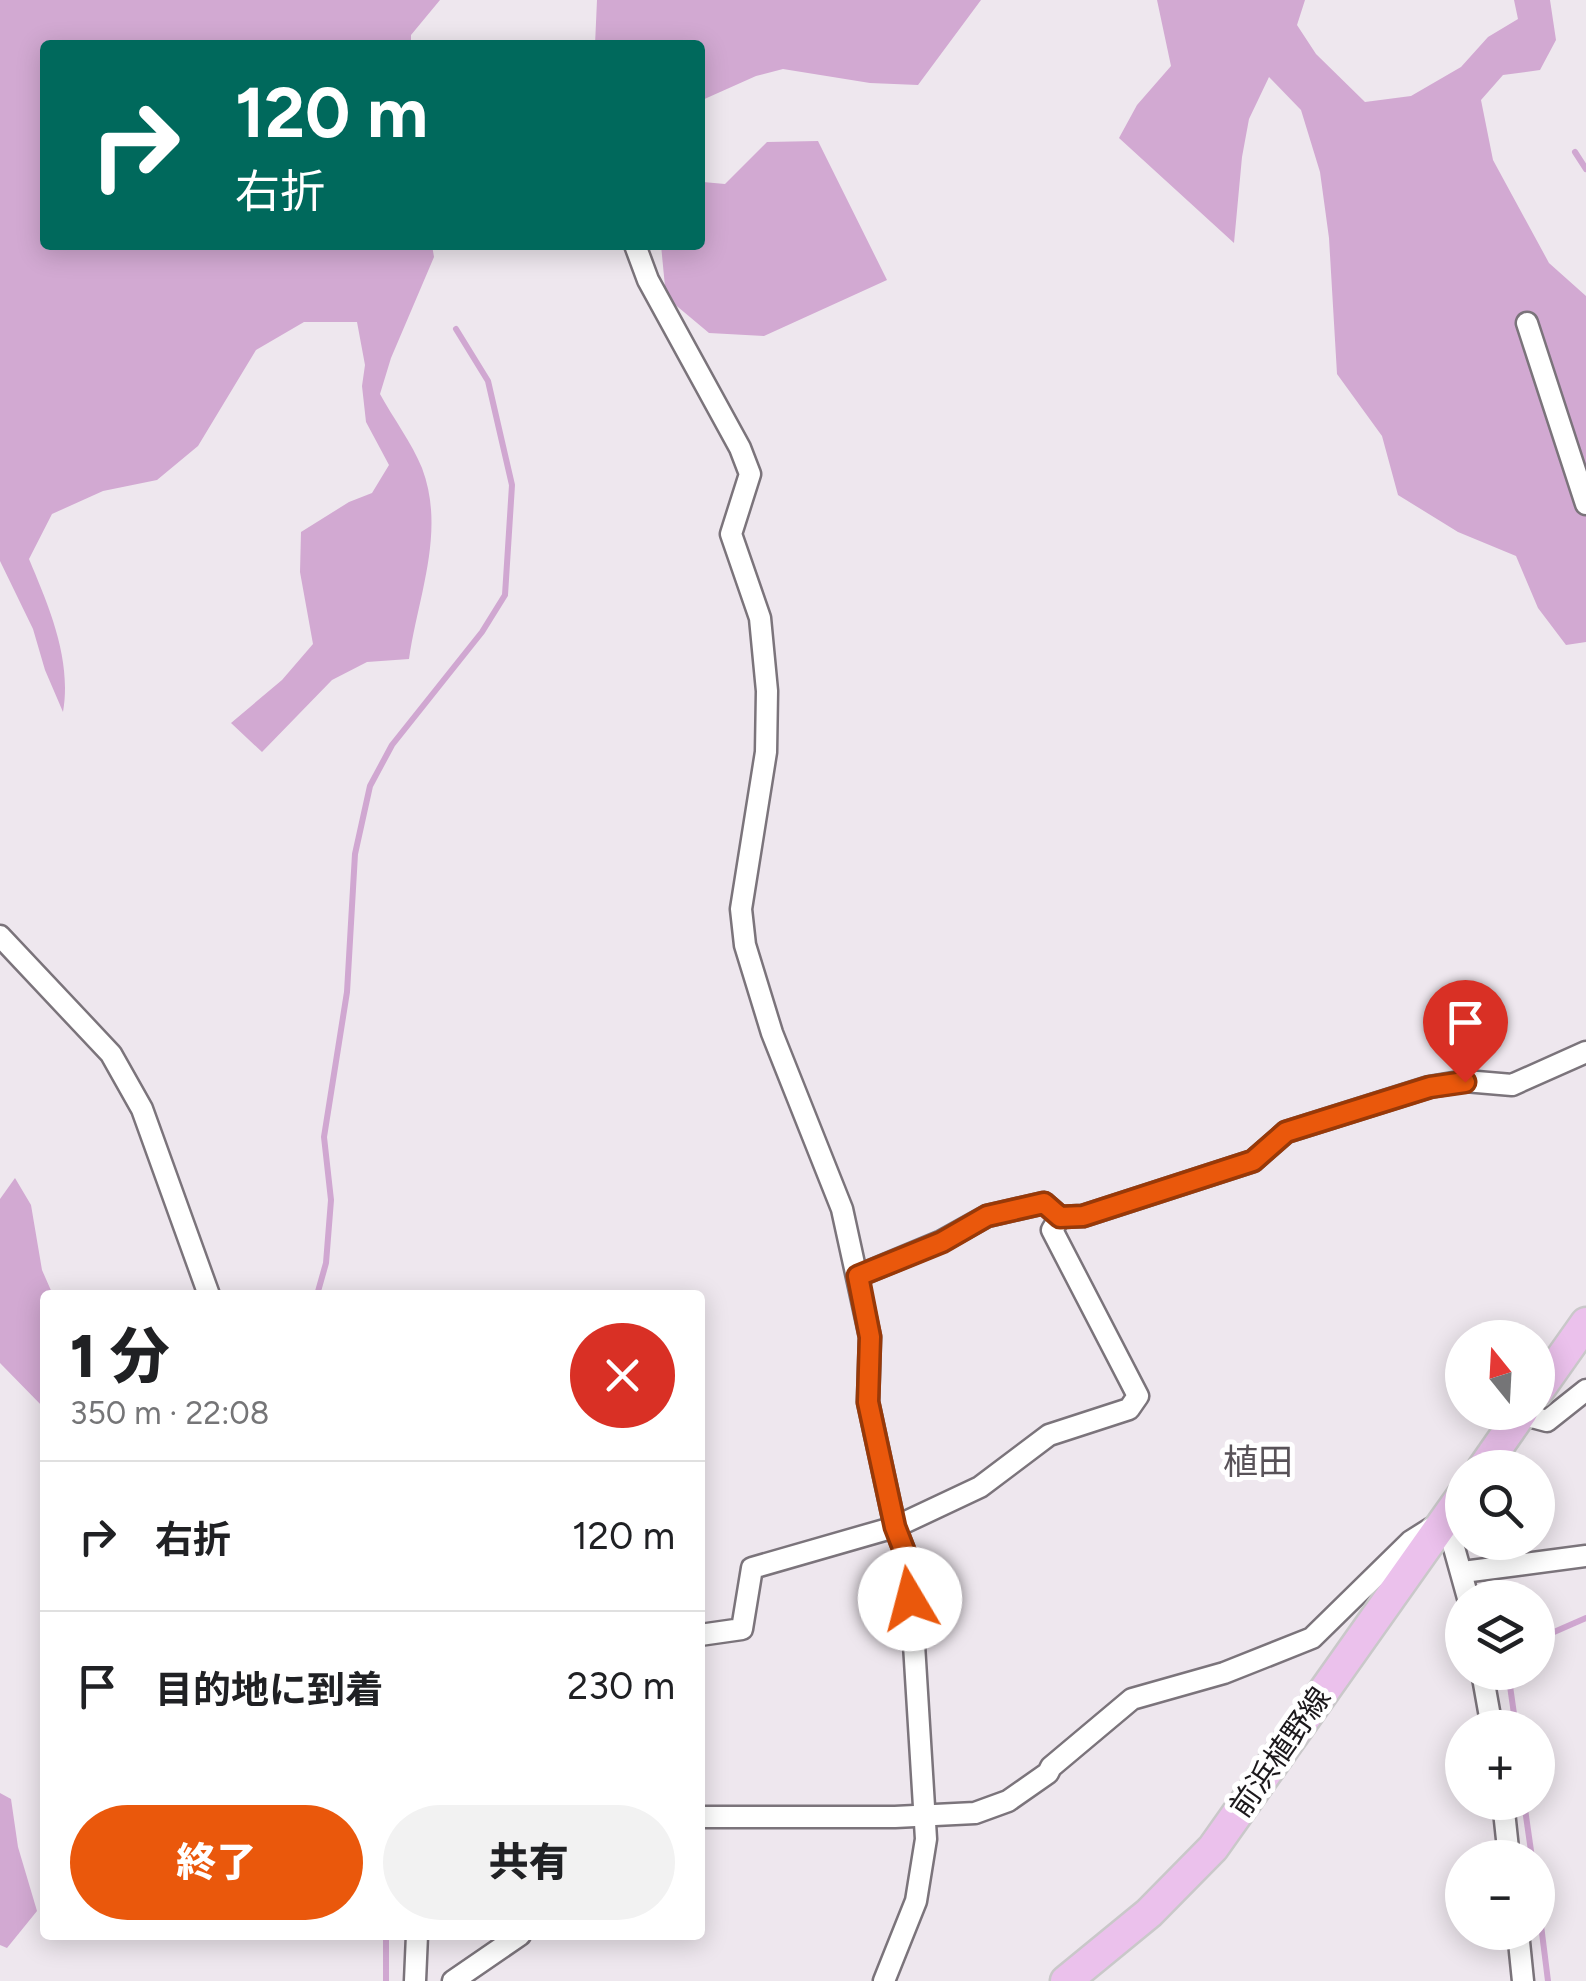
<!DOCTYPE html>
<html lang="ja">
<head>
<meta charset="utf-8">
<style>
	:root { --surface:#fff; --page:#f2f2f2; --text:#202124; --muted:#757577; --line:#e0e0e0; --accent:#ea580c }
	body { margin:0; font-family:Figtree,"Noto Sans JP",sans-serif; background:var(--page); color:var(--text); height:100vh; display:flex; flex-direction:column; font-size:38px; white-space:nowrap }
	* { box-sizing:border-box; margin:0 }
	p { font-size:32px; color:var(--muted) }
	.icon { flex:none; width:55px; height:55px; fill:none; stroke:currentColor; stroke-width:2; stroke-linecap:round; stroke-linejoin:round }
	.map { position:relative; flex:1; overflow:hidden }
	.details { position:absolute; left:40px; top:1290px; width:665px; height:650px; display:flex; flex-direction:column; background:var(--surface); border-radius:10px; box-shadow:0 5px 25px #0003 }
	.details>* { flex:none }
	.hud { position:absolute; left:40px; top:40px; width:665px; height:210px; border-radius:10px; box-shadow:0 5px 25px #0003; background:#00695c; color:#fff; overflow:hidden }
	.needle { width:65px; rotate:342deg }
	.buttons { position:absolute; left:1445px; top:1320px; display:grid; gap:20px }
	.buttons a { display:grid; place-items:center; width:110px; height:110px; border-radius:50%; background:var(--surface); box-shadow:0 5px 25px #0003; font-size:50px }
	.pin { position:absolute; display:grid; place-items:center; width:85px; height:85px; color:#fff; margin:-102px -42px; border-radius:50% 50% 50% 0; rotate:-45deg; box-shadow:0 0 10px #0007 }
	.pin .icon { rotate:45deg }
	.me { position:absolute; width:110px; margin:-55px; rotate:352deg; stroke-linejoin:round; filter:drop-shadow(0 0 8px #0008) }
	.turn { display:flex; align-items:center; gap:35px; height:210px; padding:0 30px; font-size:45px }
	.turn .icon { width:130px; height:130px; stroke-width:2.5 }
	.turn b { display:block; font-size:70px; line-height:85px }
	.round { display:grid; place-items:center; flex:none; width:105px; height:105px; border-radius:52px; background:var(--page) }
	.overview { display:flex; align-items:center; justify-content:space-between; height:170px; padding:0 30px }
	h1 { font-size:60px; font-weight:800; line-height:75px }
	.action { display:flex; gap:20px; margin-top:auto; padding:20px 30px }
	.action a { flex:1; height:115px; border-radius:60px; background:var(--accent); color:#fff; font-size:40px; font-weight:800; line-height:115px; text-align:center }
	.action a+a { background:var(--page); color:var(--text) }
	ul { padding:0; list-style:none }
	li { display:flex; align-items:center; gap:30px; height:150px; padding:0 30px; border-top:2px solid var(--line) }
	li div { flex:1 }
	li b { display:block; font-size:38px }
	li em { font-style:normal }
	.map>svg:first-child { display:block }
	.forest { fill:#d2a9d2 }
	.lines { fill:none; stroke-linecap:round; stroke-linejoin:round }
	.stream { stroke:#d0a7d1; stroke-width:6 }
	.street-casing { stroke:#7b747b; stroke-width:25 }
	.primary-casing { stroke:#c9c8c9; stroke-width:35 }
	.street { stroke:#fff; stroke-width:20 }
	.primary { stroke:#ebc1ec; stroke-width:30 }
	.route-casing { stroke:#983908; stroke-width:25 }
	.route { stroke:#ea580c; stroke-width:18 }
	.labels { text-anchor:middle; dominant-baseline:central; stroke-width:10; stroke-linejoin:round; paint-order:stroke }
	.street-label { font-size:30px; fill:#1c191c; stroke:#fff }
	.quarter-label { font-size:35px; fill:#585258; stroke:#fff }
</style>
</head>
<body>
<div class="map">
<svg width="1586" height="1981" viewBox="0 0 1586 1981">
	<rect width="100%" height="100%" fill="#eee7ee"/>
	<g class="forest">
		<path d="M0,0H440L411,35V45H45V245H432L434,257L391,358L380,394C393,418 412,443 422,468C446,531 418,596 409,659L367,662L332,680L262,752L231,723L282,680L313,644L300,572L301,532L349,502L372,493L389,465L366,422L362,386L365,365L357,322H304L256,350L198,446L157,480L103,491L52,514L29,559C49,607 72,659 63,712L45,670L33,629L0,561Z"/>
		<polygon points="597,0 981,0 918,85 870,83 783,69 756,76 700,101 700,45 595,45"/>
		<polygon points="1157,0 1305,0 1297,25 1316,54 1365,102 1411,96 1461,67 1488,37 1518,19 1514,0 1550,0 1556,40 1540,70 1503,75 1481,100 1493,160 1549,263 1586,296 1586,642 1566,645 1538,608 1516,556 1458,532 1398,495 1382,436 1337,374 1329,238 1320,172 1301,110 1269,77 1249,119 1242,157 1234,243 1119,138 1137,105 1171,66"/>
		<polygon points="818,141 887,280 764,336 709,333 666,297 661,245 700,245 700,177 703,182 725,184 767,142"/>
		<polygon points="15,1178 31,1205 42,1270 53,1295 45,1295 45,1409 0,1363 0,1199"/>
		<polygon points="0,1793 11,1799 18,1847 37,1911 7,1948 0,1945"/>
	</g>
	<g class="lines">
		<g class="stream">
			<polyline points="1575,152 1586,169"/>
			<polyline points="317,1295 326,1263 331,1200 324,1137 347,992 355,854 370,786 392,745 482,632 505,595 512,485 488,381 456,329"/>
			<polyline points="1538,1639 1586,1618"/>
			<polyline points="1508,1672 1516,1728"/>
			<polyline points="1524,1802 1532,1858"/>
			<polyline points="1538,1901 1548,1981"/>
			<polyline points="386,1935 386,1981"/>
		</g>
		<g class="street-casing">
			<g id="street">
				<polyline points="635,245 648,280 740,448 750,474 731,534 760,618 767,691 766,752 741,909 745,945 772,1033 842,1209 870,1337 868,1402 895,1527 909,1563 926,1839 916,1901 884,1981"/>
				<polyline points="1527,323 1586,504"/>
				<polyline points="0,936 111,1054 142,1109 209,1295"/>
				<polyline points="858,1276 942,1241 987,1216 1044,1203 1060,1217 1083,1216 1253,1161 1286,1132 1429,1087 1465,1081 1512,1085 1586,1052"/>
				<polyline points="1521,1414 1547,1421 1586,1390"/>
				<polyline points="1463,1572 1586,1556"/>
				<polyline points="700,1635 742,1629 752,1568 895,1527 980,1487 1049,1435 1129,1409 1138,1396 1052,1230 1060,1217"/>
				<polyline points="1482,1672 1492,1728"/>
				<polyline points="1503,1802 1509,1858"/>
				<polyline points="700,1817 895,1817 975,1813 1008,1801 1048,1773 1051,1767 1132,1699 1224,1673 1312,1638 1411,1541 1446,1519 1468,1598"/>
				<polyline points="1518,1932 1523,1981"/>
				<polyline points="415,1981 417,1935"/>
				<polyline points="453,1981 520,1935"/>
			</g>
		</g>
		<g class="primary-casing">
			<g id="primary">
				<polyline points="1538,1391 1586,1323"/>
				<polyline points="1483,1468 1522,1412"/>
				<polyline points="1066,1981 1149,1913 1213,1848 1462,1496"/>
			</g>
		</g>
		<use href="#street" class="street"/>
		<use href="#primary" class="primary"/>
	</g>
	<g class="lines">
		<g class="route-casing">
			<polyline id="route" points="910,1599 909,1563 895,1527 868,1402 870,1337 858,1276 942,1242 987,1216 1044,1203 1060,1217 1083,1216 1253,1161 1286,1132 1430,1087 1465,1082"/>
		</g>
		<use href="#route" class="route"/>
	</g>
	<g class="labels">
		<g class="street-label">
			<text transform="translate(1280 1752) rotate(-55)">前浜植野線</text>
		</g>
		<g class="quarter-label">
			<text x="1258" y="1462">植田</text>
		</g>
	</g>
</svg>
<div class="buttons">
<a><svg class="needle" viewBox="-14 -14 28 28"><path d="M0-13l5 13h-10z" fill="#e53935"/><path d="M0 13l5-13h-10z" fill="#757577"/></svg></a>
<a><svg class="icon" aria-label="search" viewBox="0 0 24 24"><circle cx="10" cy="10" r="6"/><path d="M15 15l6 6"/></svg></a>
<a><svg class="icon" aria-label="layers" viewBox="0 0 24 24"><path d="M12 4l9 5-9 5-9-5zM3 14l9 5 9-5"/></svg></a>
<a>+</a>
<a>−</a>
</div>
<div class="pin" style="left:1465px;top:1082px;background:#d93025"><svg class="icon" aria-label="arrive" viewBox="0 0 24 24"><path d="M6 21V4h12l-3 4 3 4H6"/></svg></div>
<svg class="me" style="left:910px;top:1599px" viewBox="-20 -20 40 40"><circle r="19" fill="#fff"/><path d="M0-13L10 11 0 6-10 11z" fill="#ea580c"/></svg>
<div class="hud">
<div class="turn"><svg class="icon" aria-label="right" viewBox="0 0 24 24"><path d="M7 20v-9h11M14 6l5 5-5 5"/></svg><div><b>120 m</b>右折</div></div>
</div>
<section class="details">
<div class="overview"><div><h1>1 分</h1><p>350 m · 22:08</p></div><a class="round" style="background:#d93025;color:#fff"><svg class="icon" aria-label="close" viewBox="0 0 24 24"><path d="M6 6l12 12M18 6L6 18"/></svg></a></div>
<ul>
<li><svg class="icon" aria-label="right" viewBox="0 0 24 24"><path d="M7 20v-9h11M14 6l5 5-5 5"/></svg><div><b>右折</b></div><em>120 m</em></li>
<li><svg class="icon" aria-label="arrive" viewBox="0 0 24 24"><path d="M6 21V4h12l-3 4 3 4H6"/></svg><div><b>目的地に到着</b></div><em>230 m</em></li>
</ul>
<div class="action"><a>終了</a><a>共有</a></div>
</section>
</div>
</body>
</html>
